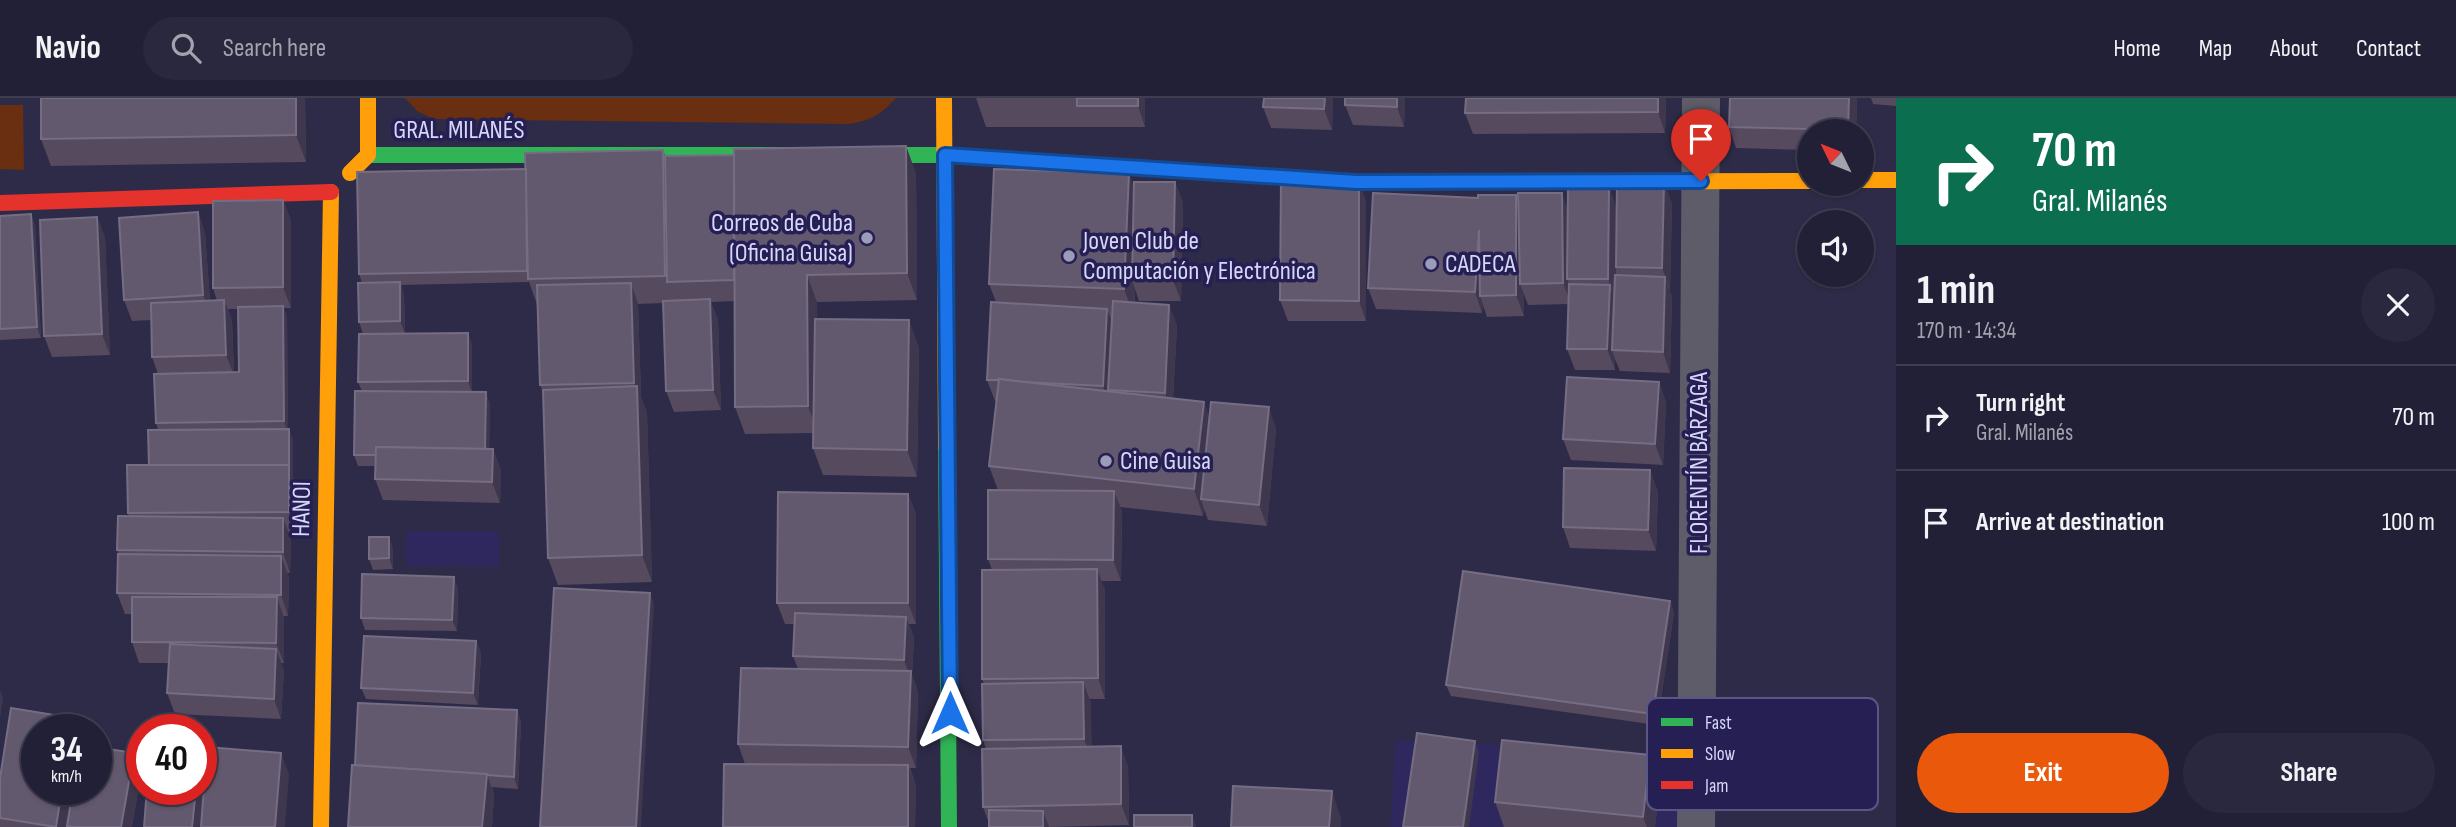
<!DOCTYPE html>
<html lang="en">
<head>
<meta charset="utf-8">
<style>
	:root { --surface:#222036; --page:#2a283e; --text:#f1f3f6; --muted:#a2a3ad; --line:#3f3e51; --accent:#ea580c }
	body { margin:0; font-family:"Sofia Sans Condensed",sans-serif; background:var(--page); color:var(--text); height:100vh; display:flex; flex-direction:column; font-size:26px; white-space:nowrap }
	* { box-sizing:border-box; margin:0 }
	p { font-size:23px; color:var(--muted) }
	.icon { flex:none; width:38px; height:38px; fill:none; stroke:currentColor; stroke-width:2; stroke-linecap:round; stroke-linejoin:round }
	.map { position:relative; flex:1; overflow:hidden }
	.details { display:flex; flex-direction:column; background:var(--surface); width:560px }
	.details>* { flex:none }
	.hud { background:#0b6e4f; color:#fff; overflow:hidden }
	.needle { width:46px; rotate:313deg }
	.controls { position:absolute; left:1797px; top:21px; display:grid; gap:14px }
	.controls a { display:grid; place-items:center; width:77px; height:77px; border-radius:50%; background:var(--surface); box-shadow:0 2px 5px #0004,0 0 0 2px var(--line); font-size:35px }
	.speed { position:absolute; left:21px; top:616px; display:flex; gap:14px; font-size:35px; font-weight:700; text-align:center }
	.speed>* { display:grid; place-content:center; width:91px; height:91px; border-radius:50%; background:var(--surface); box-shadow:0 2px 5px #0004,0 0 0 2px var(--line); line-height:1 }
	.speed small { font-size:18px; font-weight:400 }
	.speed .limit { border:10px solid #d22; background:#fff; color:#111 }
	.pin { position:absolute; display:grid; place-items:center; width:60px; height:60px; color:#fff; margin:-72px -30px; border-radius:50% 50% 50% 0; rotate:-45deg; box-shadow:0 0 7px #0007 }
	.pin .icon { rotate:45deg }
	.me { position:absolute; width:77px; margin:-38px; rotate:0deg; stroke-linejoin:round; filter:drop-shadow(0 0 5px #0008) }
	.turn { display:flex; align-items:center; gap:24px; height:147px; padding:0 21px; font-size:32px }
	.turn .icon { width:91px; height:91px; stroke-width:2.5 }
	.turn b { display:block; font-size:49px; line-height:60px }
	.round { display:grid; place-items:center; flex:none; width:74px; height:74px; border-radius:37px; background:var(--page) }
	.summary { display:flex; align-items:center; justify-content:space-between; height:119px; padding:0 21px }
	h1 { font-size:42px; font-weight:700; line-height:52px }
	.cta { display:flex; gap:14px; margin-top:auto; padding:14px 21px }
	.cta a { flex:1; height:80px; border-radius:42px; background:var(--accent); color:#fff; font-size:28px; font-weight:700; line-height:80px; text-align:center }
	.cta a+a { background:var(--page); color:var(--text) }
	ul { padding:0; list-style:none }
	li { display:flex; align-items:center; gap:21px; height:105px; padding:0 21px; border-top:2px solid var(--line) }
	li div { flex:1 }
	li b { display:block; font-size:26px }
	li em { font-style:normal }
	header { display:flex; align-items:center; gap:42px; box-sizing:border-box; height:98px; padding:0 35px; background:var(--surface); border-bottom:2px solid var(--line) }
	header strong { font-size:33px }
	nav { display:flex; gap:38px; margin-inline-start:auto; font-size:24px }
	.search { width:490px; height:63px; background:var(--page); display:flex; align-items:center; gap:18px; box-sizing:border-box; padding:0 24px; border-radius:38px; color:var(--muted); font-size:26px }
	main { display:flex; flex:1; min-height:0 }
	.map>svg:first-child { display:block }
	.built { fill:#2e285f }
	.green { fill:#6a2e10 }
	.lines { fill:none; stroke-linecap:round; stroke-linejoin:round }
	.street { stroke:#5d5c68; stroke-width:38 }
	.fast { stroke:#30b455; stroke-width:16 }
	.slow { stroke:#ff9f0a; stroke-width:16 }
	.jam { stroke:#e5322d; stroke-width:16 }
	.wall { fill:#554a5e; fill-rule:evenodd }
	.shaded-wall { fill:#3f374e }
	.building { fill:#63596e; stroke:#756d84; stroke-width:2 }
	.route-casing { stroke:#114b97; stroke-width:18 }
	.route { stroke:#1a73e8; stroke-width:12 }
	.poi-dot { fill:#9b9bba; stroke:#251f54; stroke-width:2.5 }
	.labels { text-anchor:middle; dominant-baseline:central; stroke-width:7; stroke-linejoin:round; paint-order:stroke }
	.street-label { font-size:26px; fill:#d6d7f8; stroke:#251f54 }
	.poi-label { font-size:26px; fill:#d6d7f8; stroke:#251f54; text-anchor:start }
	.key { fill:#251f54; stroke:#5a5685; stroke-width:2 }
	.key-label { font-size:19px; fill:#d6d7f8 }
</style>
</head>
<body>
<header>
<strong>Navio</strong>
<div class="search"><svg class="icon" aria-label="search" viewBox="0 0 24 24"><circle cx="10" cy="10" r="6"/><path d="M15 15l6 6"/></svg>Search here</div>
<nav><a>Home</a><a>Map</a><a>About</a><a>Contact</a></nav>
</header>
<main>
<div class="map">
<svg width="1896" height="729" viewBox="0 0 1896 729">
	<rect width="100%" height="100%" fill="#2e2b48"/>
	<g class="built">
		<rect x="406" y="433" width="93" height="35"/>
		<polygon points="1395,642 1685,656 1682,729 1391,729"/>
	</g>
	<g class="green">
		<path d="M405,0H896C880,17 872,22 849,26L433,21L417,13Z"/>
		<polygon points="0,7 23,7 24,72 0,71"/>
	</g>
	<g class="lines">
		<polyline class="street" points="1696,729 1701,0"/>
		<g class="fast">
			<polyline points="368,57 786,57"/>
			<polyline points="857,57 945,57 1324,82"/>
			<polyline points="946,349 949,729"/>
		</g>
		<g class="slow">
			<polyline points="944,0 946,349"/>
			<polyline points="350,75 368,57 368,0"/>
			<polyline points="1324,82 1356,84 1810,83"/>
			<polyline points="1862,82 1896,82"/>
			<polyline points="321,729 331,94"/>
		</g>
		<polyline class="jam" points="0,105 331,94"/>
	</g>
	<g class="wall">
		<polygon points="41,0 305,0 306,64 51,68 41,41"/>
		<polygon points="976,0 1145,0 1145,29 986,29"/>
		<polygon points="1264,0 1333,0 1332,32 1271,30 1263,9"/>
		<polygon points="1345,0 1405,0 1404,29 1353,27 1345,7"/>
		<polygon points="1466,0 1666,0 1665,35 1473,36 1465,15"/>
		<polygon points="1730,0 1857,0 1856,33 1810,33 1810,52 1736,50 1729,29"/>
		<polygon points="1871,0 1896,0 1896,8 1873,6"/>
		<polygon points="906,48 916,76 917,202 817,204 817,221 919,249 917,379 823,377 813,350 813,335 745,336 735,309 735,203 711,204 718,222 721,312 674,314 666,293 663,205 638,206 641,299 647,315 652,484 558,487 548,460 544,296 540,287 538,209 529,184 401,187 404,196 405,235 363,236 359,224 362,185 359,176 526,71 665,58 734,58"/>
		<polygon points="1175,84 1183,105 1181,203 1139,203 1135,191 1135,205 1169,207 1177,228 1173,301 1209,319 1276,330 1267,428 1208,422 1204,411 1203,418 1120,409 1122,413 1121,483 1101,483 1105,492 1105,601 1089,601 1091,605 1091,648 1128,668 1129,727 1049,729 989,725 983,709 986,651 983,642 984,586 982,581 992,472 988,461 998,392 989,368 997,303 995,303 987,282 996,204 989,186 1134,88"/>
		<polygon points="1664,85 1672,106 1670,191 1669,191 1672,199 1670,275 1620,273 1615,261 1615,272 1575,272 1567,251 1569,206 1528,207 1524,196 1524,218 1487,219 1483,207 1482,215 1376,211 1368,190 1478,100 1516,97 1518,103 1568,111 1609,89 1616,110"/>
		<path d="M283,102L291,123V210H284L287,220L288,331L293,342V379L296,387V435H289L291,441L290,475H287L289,479L288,518H284V565H281L284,572L281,621L175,616L167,595L169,565H139L132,544V516H125L117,495L119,456L117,452L129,418L128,415L149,367L158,332L156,325L158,276L152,259L151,222L132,223L124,202L198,114L205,135L210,203H217L213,190ZM228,211H238L239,274H234L232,223Z"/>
		<polygon points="1366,103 1366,223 1288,223 1280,202"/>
		<polygon points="31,116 35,128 41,240 0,242 0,118"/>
		<polygon points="97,119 105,140 110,257 52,259 44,238"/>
		<polygon points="472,246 472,294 490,306 489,351 493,351 501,372 500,405 383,402 375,381 375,368 358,368 354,357 362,293 358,284"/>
		<polygon points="1659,284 1666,305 1663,367 1571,362 1563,341"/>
		<polygon points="1658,393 1656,453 1570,450 1563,429"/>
		<polygon points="908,396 916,416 916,526 909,526 914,540 912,577 918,594 916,670 910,670 916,688 915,729 723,729 745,666 738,646 798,571 793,558 795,526 785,526 777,505"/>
		<polygon points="393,450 393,471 373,472 369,461"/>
		<polygon points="458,490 457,533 365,532 361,520"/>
		<polygon points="1670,503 1674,515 1657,627 1451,598 1446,587"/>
		<polygon points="476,543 481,555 478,607 366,601 361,590"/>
		<polygon points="517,612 521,624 518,691 492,689 494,697 492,729 348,729 355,667"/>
		<polygon points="1650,657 1660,684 1655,729 1504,729 1495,704"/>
		<polygon points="141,676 132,729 67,729 67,728 67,729 0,729 0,680 37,691"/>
	</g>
	<g class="shaded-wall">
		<polygon points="296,0 305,0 306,64 296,37"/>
		<polygon points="1138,0 1145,0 1145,29 1138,8"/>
		<polygon points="1325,0 1333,0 1332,32 1324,11"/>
		<polygon points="1397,0 1405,0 1404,29 1397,9"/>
		<polygon points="1658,0 1666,0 1665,35 1658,14"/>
		<polygon points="1849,0 1857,0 1856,33 1848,33 1848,32"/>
		<polygon points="906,48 916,76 917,202 907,175"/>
		<polygon points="663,52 672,79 667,184 665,178"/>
		<polygon points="1129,75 1139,102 1132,182 1135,191 1134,218 1124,191"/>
		<polygon points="1359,82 1366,103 1366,223 1359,203"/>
		<polygon points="1175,84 1183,105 1181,203 1173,182"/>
		<polygon points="1664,85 1672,106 1670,191 1662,170"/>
		<polygon points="1609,89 1616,110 1616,202 1608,181"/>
		<polygon points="1562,95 1569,115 1567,181 1571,190 1571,206 1563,185"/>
		<polygon points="1516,97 1523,117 1520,186 1524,196 1524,218 1516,197"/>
		<polygon points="283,102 291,123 291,210 283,189"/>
		<polygon points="198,114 205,135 211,218 203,197"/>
		<polygon points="31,116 35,128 41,240 37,229"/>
		<polygon points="97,119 105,140 110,257 102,236"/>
		<polygon points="1479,132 1480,198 1483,207 1482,215 1475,194"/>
		<polygon points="807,177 817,204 818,335 808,308"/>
		<polygon points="1665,179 1672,199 1670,275 1663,254"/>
		<polygon points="400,184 404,196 405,235 400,223"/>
		<polygon points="631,185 638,206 641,299 647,315 652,484 642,457 637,295 634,285"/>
		<polygon points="1610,187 1617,207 1612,252 1615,261 1615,272 1607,251"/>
		<polygon points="710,201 718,222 721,312 713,292"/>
		<polygon points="224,202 232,223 234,277 226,257"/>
		<polygon points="1169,207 1177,228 1172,316 1165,295"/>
		<polygon points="283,208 287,220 288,335 284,323"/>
		<polygon points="1107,211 1115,231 1108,292 1111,302 1111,309 1103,288"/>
		<polygon points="909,222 919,249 917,379 907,352"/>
		<polygon points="468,235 472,246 472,295 468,283"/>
		<polygon points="1659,284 1666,305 1663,367 1655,346"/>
		<polygon points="486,294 490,306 489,369 485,358"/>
		<polygon points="1204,304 1214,331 1201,401 1204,411 1203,418 1194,391"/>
		<polygon points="1269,309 1276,330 1267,428 1259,407"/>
		<polygon points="289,331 293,342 293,379 296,387 296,435 289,414"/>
		<polygon points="493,351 501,372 500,405 492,384"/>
		<polygon points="1650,372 1658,393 1656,453 1648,432"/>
		<polygon points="1114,393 1122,413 1121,483 1113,462"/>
		<polygon points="908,396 916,416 916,526 908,505"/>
		<polygon points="283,420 291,441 290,475 283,454"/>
		<polygon points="389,439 393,450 393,471 389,460"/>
		<polygon points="281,458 289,479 288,518 281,497"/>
		<polygon points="1097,471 1105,492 1105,601 1098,580"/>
		<polygon points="454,479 458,490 457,533 452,522"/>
		<polygon points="650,495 654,506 641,729 636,729"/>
		<polygon points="277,499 284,520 284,565 276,545"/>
		<polygon points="1670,503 1674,515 1657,627 1653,616"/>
		<polygon points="906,519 914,540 912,577 918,594 916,670 908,649 910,579 904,562"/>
		<polygon points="476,543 481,555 478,607 473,595"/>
		<polygon points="276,551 284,572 281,621 274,601"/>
		<polygon points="1083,584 1091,605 1092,662 1084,641"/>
		<polygon points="0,592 3,600 0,621"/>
		<polygon points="517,612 521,624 518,691 514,679"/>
		<polygon points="73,620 78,632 71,632"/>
		<polygon points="1475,643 1479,655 1469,729 1463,729"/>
		<polygon points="1121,648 1128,668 1129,727 1121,706"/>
		<polygon points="134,655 141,676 132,729 121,729"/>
		<polygon points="281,655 289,676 285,729 275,729"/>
		<polygon points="1650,657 1660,684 1655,729 1647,729 1643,719"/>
		<polygon points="201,667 206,681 202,729 192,729 196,691 201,691"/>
		<polygon points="908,667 916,688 915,729 908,729"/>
		<polygon points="487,676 494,697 492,729 482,729"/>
		<polygon points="62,691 73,691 67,729 56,729"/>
		<polygon points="1332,693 1341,720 1341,729 1329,729"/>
		<polygon points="1043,713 1049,729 1043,729"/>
		<polygon points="1192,717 1196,729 1192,729"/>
	</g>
	<g class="building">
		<polygon points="41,0 296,0 296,37 41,41"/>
		<rect x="1077" y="0" width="61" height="8"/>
		<polygon points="1264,0 1325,0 1324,11 1263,9"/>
		<polygon points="1345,0 1397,0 1397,9 1345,7"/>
		<polygon points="1466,0 1658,0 1658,14 1465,15"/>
		<polygon points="1730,0 1849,0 1848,32 1729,29"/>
		<polygon points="906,48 907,175 807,177 808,308 735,309 734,51"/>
		<polygon points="663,52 665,178 528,181 525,55"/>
		<polygon points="734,57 734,182 667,184 665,58"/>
		<polygon points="526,71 527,173 359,176 357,74"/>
		<polygon points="994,71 1129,75 1124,191 989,186"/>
		<polygon points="1281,82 1359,82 1359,203 1280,202"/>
		<polygon points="1134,84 1175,84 1173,182 1132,182"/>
		<polygon points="1617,84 1664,85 1662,170 1616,169"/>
		<polygon points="1568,89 1609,89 1608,181 1567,181"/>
		<polygon points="1373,95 1478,100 1478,97 1516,97 1516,197 1480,198 1479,132 1475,194 1368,190"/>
		<polygon points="1518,95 1562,95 1563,185 1520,186"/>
		<polygon points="283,102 283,189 213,190 213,103"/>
		<polygon points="198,114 203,197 124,202 119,120"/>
		<polygon points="31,116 37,229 0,231 0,118"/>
		<polygon points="97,119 102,236 44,238 40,122"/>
		<polygon points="1615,177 1665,179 1663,254 1612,252"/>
		<polygon points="400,184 400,223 359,224 358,185"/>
		<polygon points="631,185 634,285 540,287 537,187"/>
		<polygon points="1569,186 1610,187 1607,251 1567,251"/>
		<polygon points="710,201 713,292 666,293 663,203"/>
		<polygon points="224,202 226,257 152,259 151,205"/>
		<polygon points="1113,203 1169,207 1165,295 1108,292"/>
		<polygon points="991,204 1107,211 1103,288 1021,284 999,281 999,282 987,282"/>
		<polygon points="283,208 284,323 156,325 154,276 239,274 238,209"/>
		<polygon points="815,221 909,222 907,352 813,350"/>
		<polygon points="468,235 468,283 358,284 359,236"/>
		<polygon points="1567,279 1659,284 1655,346 1563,341"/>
		<polygon points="999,281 1204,304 1194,391 989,368"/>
		<polygon points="637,288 642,457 548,460 543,292"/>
		<polygon points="355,293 486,294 485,351 376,349 376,357 354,357"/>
		<polygon points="1211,304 1269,309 1259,407 1201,401"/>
		<polygon points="289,331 289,372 289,367 149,367 148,332"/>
		<polygon points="376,349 493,351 492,384 375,381"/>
		<polygon points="127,367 289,367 289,414 128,415"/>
		<polygon points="1564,370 1650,372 1648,432 1563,429"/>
		<polygon points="988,392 1114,393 1113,462 988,461"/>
		<polygon points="778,394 908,396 908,505 777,505"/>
		<polygon points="118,418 283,420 283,454 117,452"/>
		<polygon points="369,439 389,439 389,460 369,461"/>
		<polygon points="118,456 281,458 281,497 117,495"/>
		<polygon points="1097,471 1098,580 982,581 982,472"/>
		<polygon points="1463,473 1670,503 1653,616 1446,587"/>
		<polygon points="362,476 454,479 452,522 361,520"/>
		<polygon points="554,490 650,495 636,729 540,729"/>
		<polygon points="132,499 277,499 276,545 132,544"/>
		<polygon points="795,515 906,519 904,562 793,558"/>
		<polygon points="364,538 476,543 473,595 361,590"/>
		<polygon points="170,546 276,551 274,601 167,595"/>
		<polygon points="741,570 911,573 908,649 738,646"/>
		<polygon points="1083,584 1084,641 983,642 982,586"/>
		<polygon points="358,605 517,612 514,679 355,667"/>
		<polygon points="11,610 73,620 71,632 37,632 37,691 62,691 56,729 0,720 0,680"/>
		<polygon points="1417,635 1475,643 1463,729 1403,729"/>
		<polygon points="1502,642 1650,657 1643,719 1495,704"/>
		<polygon points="1121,648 1121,706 983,709 982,651"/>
		<polygon points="96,649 134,655 121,729 74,729 67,728 73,691 96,691"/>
		<polygon points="207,649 281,655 275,729 201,729"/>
		<polygon points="724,666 908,667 908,729 723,729"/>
		<polygon points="352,667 487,676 482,729 348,729"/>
		<polygon points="1233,688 1332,693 1329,729 1231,729"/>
		<polygon points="147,691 196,691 192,729 144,729"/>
		<polygon points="989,712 1043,713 1043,729 989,729"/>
		<rect x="1134" y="717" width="58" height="12"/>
	</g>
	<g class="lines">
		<g class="route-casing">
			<polyline id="route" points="950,615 945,57 1356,84 1701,83"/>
		</g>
		<use href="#route" class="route"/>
	</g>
	<g class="poi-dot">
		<circle cx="867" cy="140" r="7"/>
		<circle cx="1069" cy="158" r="7"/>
		<circle cx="1431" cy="166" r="7"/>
		<circle cx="1106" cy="363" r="7"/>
	</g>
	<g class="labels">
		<g class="street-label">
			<text x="459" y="32">GRAL. MILANÉS</text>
			<text transform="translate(1699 365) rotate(-90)">FLORENTÍN BÁRZAGA</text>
			<text transform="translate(302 411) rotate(-89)">HANOI</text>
		</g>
		<g class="poi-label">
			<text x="853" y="125" text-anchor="end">Correos de Cuba<tspan x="853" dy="30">(Oficina Guisa)</tspan></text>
			<text x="1083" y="143">Joven Club de<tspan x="1083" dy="30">Computación y Electrónica</tspan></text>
			<text x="1445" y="166">CADECA</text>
			<text x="1120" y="363">Cine Guisa</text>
		</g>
	</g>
	<rect x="1647" y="600" width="231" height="112" rx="10" class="key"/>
	<rect x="1661" y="620" width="32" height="8" fill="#30b455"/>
	<rect x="1661" y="651" width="32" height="9" fill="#ff9f0a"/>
	<rect x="1661" y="683" width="32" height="8" fill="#e5322d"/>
	<g class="key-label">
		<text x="1705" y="631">Fast</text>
		<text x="1705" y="662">Slow</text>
		<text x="1705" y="694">Jam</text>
	</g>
</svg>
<div class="controls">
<a><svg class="needle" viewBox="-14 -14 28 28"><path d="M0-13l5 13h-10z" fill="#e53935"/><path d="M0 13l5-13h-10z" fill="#a2a3ad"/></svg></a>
<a><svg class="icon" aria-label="sound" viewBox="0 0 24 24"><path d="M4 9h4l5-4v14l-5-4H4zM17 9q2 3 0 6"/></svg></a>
</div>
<div class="speed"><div>34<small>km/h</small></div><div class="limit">40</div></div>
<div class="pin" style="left:1701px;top:83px;background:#d93025"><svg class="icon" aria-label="arrive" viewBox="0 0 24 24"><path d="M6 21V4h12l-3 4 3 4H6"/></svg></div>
<svg class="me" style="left:950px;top:615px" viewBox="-20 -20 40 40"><path d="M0-17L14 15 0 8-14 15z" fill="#1a73e8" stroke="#fff" stroke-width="4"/></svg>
</div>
<section class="details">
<div class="hud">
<div class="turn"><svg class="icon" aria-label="right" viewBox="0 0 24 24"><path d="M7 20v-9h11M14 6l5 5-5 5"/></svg><div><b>70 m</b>Gral. Milanés</div></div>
</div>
<div class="summary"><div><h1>1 min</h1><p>170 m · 14:34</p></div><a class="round"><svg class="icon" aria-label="close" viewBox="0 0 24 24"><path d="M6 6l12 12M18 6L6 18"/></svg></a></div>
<ul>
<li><svg class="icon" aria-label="right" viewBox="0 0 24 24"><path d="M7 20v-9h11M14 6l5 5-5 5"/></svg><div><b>Turn right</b><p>Gral. Milanés</p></div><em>70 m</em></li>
<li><svg class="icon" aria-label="arrive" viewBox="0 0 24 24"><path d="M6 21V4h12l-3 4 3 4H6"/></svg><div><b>Arrive at destination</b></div><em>100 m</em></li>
</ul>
<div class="cta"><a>Exit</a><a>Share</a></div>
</section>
</main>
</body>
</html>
